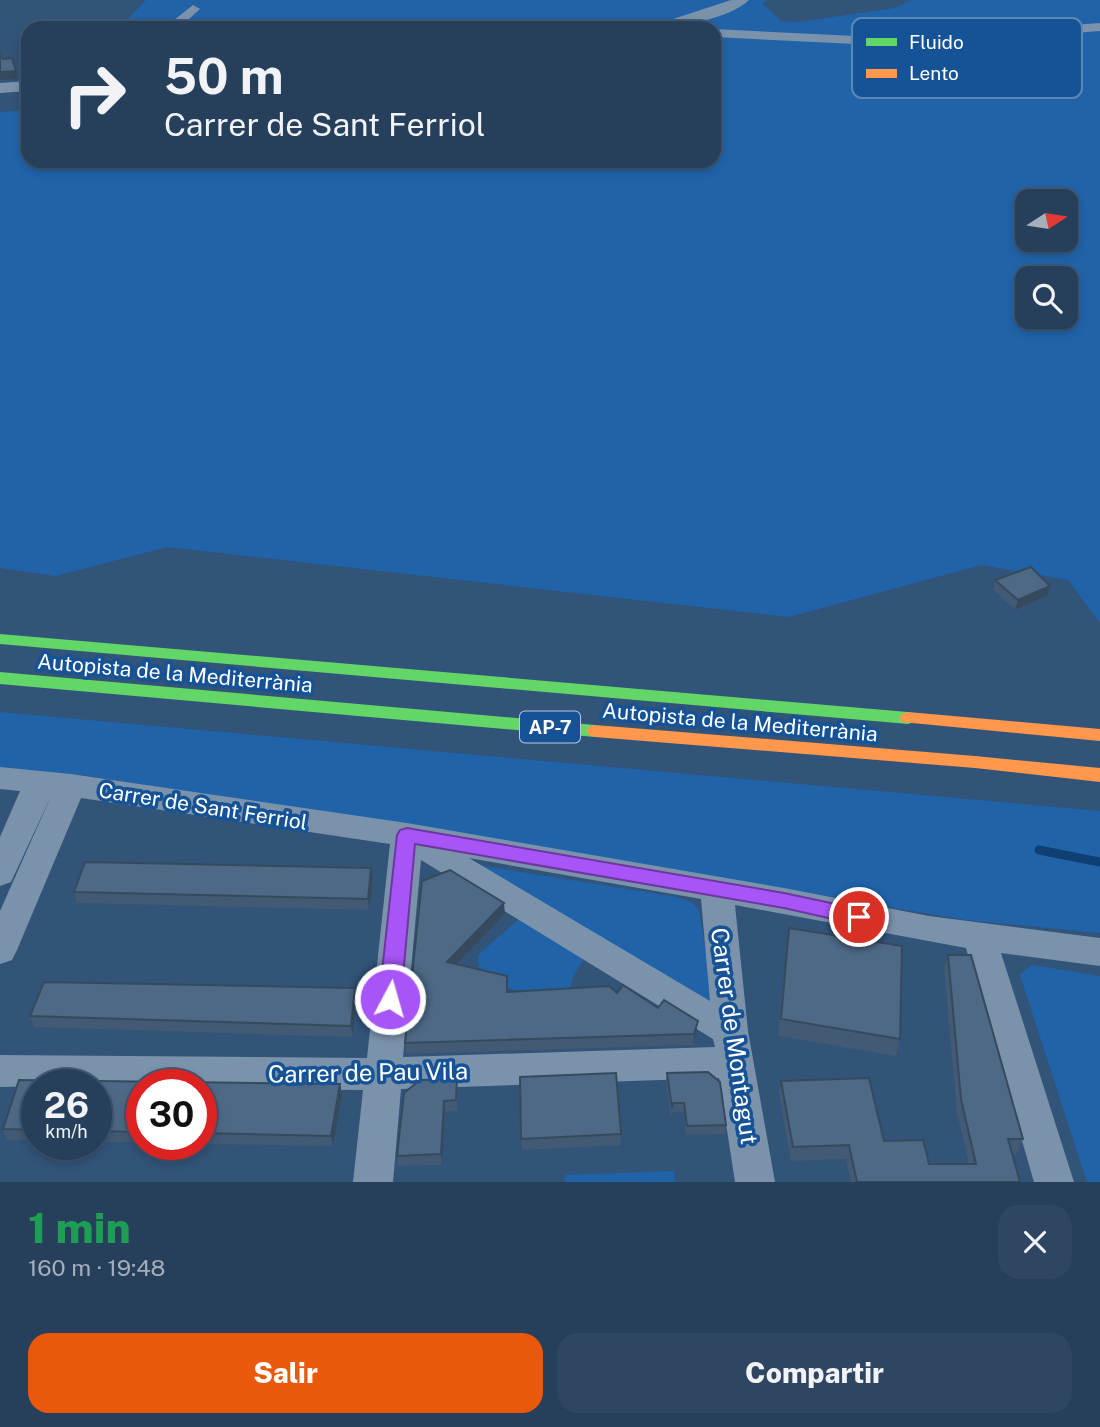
<!DOCTYPE html>
<html lang="es">
<head>
<meta charset="utf-8">
<style>
	:root { --surface:#263f5b; --page:#2e4661; --text:#f1f3f6; --muted:#a4afbb; --line:#425871; --accent:#ea580c }
	body { margin:0; font-family:"Public Sans",sans-serif; background:var(--page); color:var(--text); height:100vh; display:flex; flex-direction:column; font-size:26px; white-space:nowrap }
	* { box-sizing:border-box; margin:0 }
	p { font-size:23px; color:var(--muted) }
	.icon { flex:none; width:38px; height:38px; fill:none; stroke:currentColor; stroke-width:2; stroke-linecap:round; stroke-linejoin:round }
	.map { position:relative; height:1182px; overflow:hidden }
	.details { display:flex; flex-direction:column; background:var(--surface); flex:1 }
	.details>* { flex:none }
	.banner { position:absolute; left:21px; top:21px; width:700px; height:147px; border-radius:21px; box-shadow:0 4px 10px #0003,0 0 0 2px var(--line); background:#263f5b; color:var(--text); overflow:hidden }
	.needle { width:46px; rotate:78deg }
	.controls { position:absolute; left:1015px; top:189px; display:grid; gap:14px }
	.controls a { display:grid; place-items:center; width:63px; height:63px; border-radius:14px; background:var(--surface); box-shadow:0 4px 10px #0003,0 0 0 2px var(--line); font-size:35px }
	.speed { position:absolute; left:21px; top:1069px; display:flex; gap:14px; font-size:35px; font-weight:700; text-align:center }
	.speed>* { display:grid; place-content:center; width:91px; height:91px; border-radius:50%; background:var(--surface); box-shadow:0 4px 10px #0003,0 0 0 2px var(--line); line-height:1 }
	.speed small { font-size:18px; font-weight:400 }
	.speed .limit { border:10px solid #d22; background:#fff; color:#111 }
	.pin { position:absolute; display:grid; place-items:center; width:60px; height:60px; color:#fff; margin:-30px; border:4px solid #fff; border-radius:50%; box-shadow:0 2px 7px #0007 }
	.me { position:absolute; width:77px; margin:-38px; rotate:6deg; stroke-linejoin:round; filter:drop-shadow(0 0 5px #0008) }
	.turn { display:flex; align-items:center; gap:24px; height:147px; padding:0 28px; font-size:32px }
	.turn .icon { width:91px; height:91px; stroke-width:2.5 }
	.turn b { display:block; font-size:49px; line-height:60px }
	.round { display:grid; place-items:center; flex:none; width:74px; height:74px; border-radius:21px; background:var(--page) }
	.head { display:flex; align-items:center; justify-content:space-between; height:119px; padding:0 28px }
	h1 { font-size:42px; font-weight:800; line-height:52px; color:#1e9e55 }
	.primary-button { display:flex; gap:14px; margin-top:auto; padding:14px 28px }
	.primary-button a { flex:1; height:80px; border-radius:21px; background:var(--accent); color:#fff; font-size:28px; font-weight:800; line-height:80px; text-align:center }
	.primary-button a+a { background:var(--page); color:var(--text) }
	.map>svg:first-child { display:block }
	.green { fill:#2063a9; fill-rule:evenodd }
	.lines { fill:none; stroke-linecap:round; stroke-linejoin:round }
	.stream { stroke:#103f73; stroke-width:9 }
	.street { fill:#7b92ab; fill-rule:evenodd }
	.fast { fill:#63d668; fill-rule:evenodd }
	.slow { fill:#ff974d; fill-rule:evenodd }
	.wall { fill:#425a73 }
	.shaded-wall { fill:#364a5e }
	.building { fill:#4d6986; stroke:#364a5e; stroke-width:2 }
	.route { fill:#a855f7; stroke:#6d37a1; stroke-width:2 }
	.labels { text-anchor:middle; dominant-baseline:central; stroke-width:7; stroke-linejoin:round; paint-order:stroke }
	.shield { fill:#155396; stroke:#b9cbe0; stroke-width:2 }
	.shield-label { font-size:19px; font-weight:bold; fill:#fff }
	.street-label { font-size:21px; fill:#fff; stroke:#155396 }
	.near-street-label { font-size:24px; fill:#fff; stroke:#155396 }
	.key { fill:#155396; stroke:#5b87b6; stroke-width:2 }
	.key-label { font-size:19px; fill:#fff }
</style>
</head>
<body>
<div class="map">
<svg width="1100" height="1182" viewBox="0 0 1100 1182">
	<rect width="100%" height="100%" fill="#325479"/>
	<g class="green">
		<path d="M146,0H768L762,3L781,21L799,22L895,8L911,0H1100V623L1068,580L981,565L789,617L167,547L56,576L0,568V112L28,110V161H714V28H119ZM1027,201H1066V240H1027ZM1027,278H1066V317H1027Z"/>
		<polygon points="0,712 1100,811 1100,933 966,920 451,832 82,775 0,769"/>
		<polygon points="471,864 677,897 693,903 699,910 715,1009"/>
		<polygon points="520,918 584,959 574,974 570,989 551,1000 479,980 478,955"/>
		<polygon points="1032,965 1100,976 1100,1182 1087,1182 1020,975"/>
		<polygon points="674,1171 675,1182 565,1182 565,1175"/>
	</g>
	<g class="lines">
		<polyline class="stream" points="1039,850 1100,862"/>
		<g class="street">
			<path d="M731,0H749C731,18 678,28 653,28L655,25Z"/>
			<polygon points="193,5 200,9 179,28 164,28"/>
			<polygon points="1100,23 1100,31 929,44 855,44 714,37 714,29 855,36 929,36"/>
			<polygon points="28,81 28,91 0,93 0,83"/>
			<path d="M0,767L71,774L407,823L784,888L929,916L1100,938V966L1001,953L1074,1182H1034L966,948L735,905L748,1031L775,1182H735L719,1078L401,1089L393,1182H353L363,1090L201,1089V1085H142V1088H96V1085L0,1087V1055L367,1058L390,844L81,798L17,950L12,960L0,964V911L52,794L11,882L0,886V837L20,791L0,789ZM469,858L701,899L710,1001ZM421,860L713,1039L715,1047L403,1057Z"/>
		</g>
		<g class="fast">
			<polygon points="0,634 908,712 914,714 917,718 914,722 908,724 0,644"/>
			<polygon points="0,672 595,725 601,727 604,731 601,735 595,737 0,684"/>
		</g>
		<g class="slow">
			<polygon points="908,712 1100,729 1100,741 902,722 899,718 902,714"/>
			<polygon points="595,725 975,756 1100,768 1100,782 975,768 595,737 589,735 586,731 589,727"/>
		</g>
	</g>
	<g class="wall">
		<polygon points="995,580 1047,596 1015,610 993,590"/>
		<polygon points="373,879 369,910 77,903 74,892"/>
		<polygon points="422,881 505,914 457,964 508,992 617,993 658,1008 696,1032 693,1045 406,1054 405,1043"/>
		<polygon points="789,928 900,1039 896,1056 778,1036 787,944"/>
		<polygon points="948,955 1023,1139 1018,1153 1012,1153 1020,1182 851,1182 846,1159 791,1161 779,1094 781,1081 884,1141 929,1164 969,1164 957,1113 944,969"/>
		<polygon points="356,999 353,1037 34,1027 30,1016"/>
		<polygon points="667,1073 726,1125 725,1134 686,1135 684,1112 673,1112 671,1117 666,1082"/>
		<polygon points="520,1077 621,1134 620,1145 522,1150"/>
		<polygon points="457,1079 457,1111 445,1112 442,1165 398,1166 397,1156"/>
		<polygon points="19,1080 340,1084 342,1095 333,1146 201,1144 201,1085 142,1085 142,1142 96,1142 96,1085 37,1085 37,1140 7,1140 3,1129"/>
	</g>
	<g class="shaded-wall">
		<polygon points="16,71 18,79 0,80 0,72"/>
		<polygon points="1050,586 1047,596 1015,610 1018,600"/>
		<polygon points="371,868 373,879 369,910 368,899"/>
		<polygon points="504,903 505,914 448,973 447,962"/>
		<polygon points="355,988 356,999 353,1037 351,1026"/>
		<polygon points="698,1021 696,1032 693,1045 694,1034"/>
		<polygon points="340,1084 342,1095 333,1146 331,1136"/>
		<polygon points="444,1101 445,1112 442,1165 441,1154"/>
	</g>
	<g class="building">
		<polygon points="0,55 3,59 12,58 16,71 0,72"/>
		<polygon points="1031,567 1050,586 1018,600 995,580"/>
		<polygon points="85,862 371,868 368,899 74,892"/>
		<polygon points="450,870 504,903 447,962 507,976 507,992 609,986 617,993 623,985 658,1008 664,1000 698,1021 694,1034 405,1043 422,881"/>
		<polygon points="789,928 902,946 900,1039 781,1019"/>
		<polygon points="948,955 971,955 1023,1139 1008,1139 1020,1182 857,1182 849,1145 793,1147 781,1081 869,1078 884,1141 923,1140 929,1164 976,1164 961,1099"/>
		<polygon points="44,982 355,988 351,1026 30,1016"/>
		<polygon points="708,1072 720,1082 726,1125 687,1126 684,1103 673,1103 672,1108 667,1073"/>
		<polygon points="616,1073 621,1134 521,1139 520,1077"/>
		<polygon points="457,1079 456,1100 444,1101 441,1154 397,1156 404,1093 420,1080"/>
		<polygon points="19,1080 340,1084 331,1136 201,1133 201,1085 142,1085 142,1132 96,1131 96,1085 37,1085 37,1130 3,1129"/>
	</g>
	<polygon class="route" points="407,828 784,893 859,909 866,911 869,917 866,922 859,925 784,908 415,844 401,999 397,1005 390,1008 382,1005 379,999 397,835 400,830"/>
	<g class="labels">
		<rect class="shield" x="520" y="711.5" width="60" height="31" rx="5"/>
		<g class="shield-label">
			<text x="550" y="727">AP-7</text>
		</g>
		<g class="street-label">
			<text transform="translate(175 673) rotate(5)">Autopista de la Mediterrània</text>
			<text transform="translate(740 722) rotate(5)">Autopista de la Mediterrània</text>
			<text transform="translate(203 806) rotate(9)">Carrer de Sant Ferriol</text>
		</g>
		<g class="near-street-label">
			<text transform="translate(735 1036) rotate(82)">Carrer de Montagut</text>
			<text transform="translate(368 1072) rotate(-1)">Carrer de Pau Vila</text>
		</g>
	</g>
	<rect x="852" y="18" width="230" height="80" rx="10" class="key"/>
	<rect x="866" y="38" width="31" height="8" fill="#63d668"/>
	<rect x="866" y="69" width="31" height="9" fill="#ff974d"/>
	<g class="key-label">
		<text x="909" y="49">Fluido</text>
		<text x="909" y="80">Lento</text>
	</g>
</svg>
<div class="controls">
<a><svg class="needle" viewBox="-14 -14 28 28"><path d="M0-13l5 13h-10z" fill="#e53935"/><path d="M0 13l5-13h-10z" fill="#a4afbb"/></svg></a>
<a><svg class="icon" aria-label="search" viewBox="0 0 24 24"><circle cx="10" cy="10" r="6"/><path d="M15 15l6 6"/></svg></a>
</div>
<div class="speed"><div>26<small>km/h</small></div><div class="limit">30</div></div>
<div class="pin" style="left:859px;top:917px;background:#d93025"><svg class="icon" aria-label="arrive" viewBox="0 0 24 24"><path d="M6 21V4h12l-3 4 3 4H6"/></svg></div>
<svg class="me" style="left:390px;top:999px" viewBox="-20 -20 40 40"><circle r="17" fill="#a855f7" stroke="#fff" stroke-width="3"/><path d="M0-11L8 9 0 5-8 9z" fill="#fff"/></svg>
<div class="banner">
<div class="turn"><svg class="icon" aria-label="right" viewBox="0 0 24 24"><path d="M7 20v-9h11M14 6l5 5-5 5"/></svg><div><b>50 m</b>Carrer de Sant Ferriol</div></div>
</div>
</div>
<section class="details">
<div class="head"><div><h1>1 min</h1><p>160 m · 19:48</p></div><a class="round"><svg class="icon" aria-label="close" viewBox="0 0 24 24"><path d="M6 6l12 12M18 6L6 18"/></svg></a></div>
<div class="primary-button"><a>Salir</a><a>Compartir</a></div>
</section>
</body>
</html>
